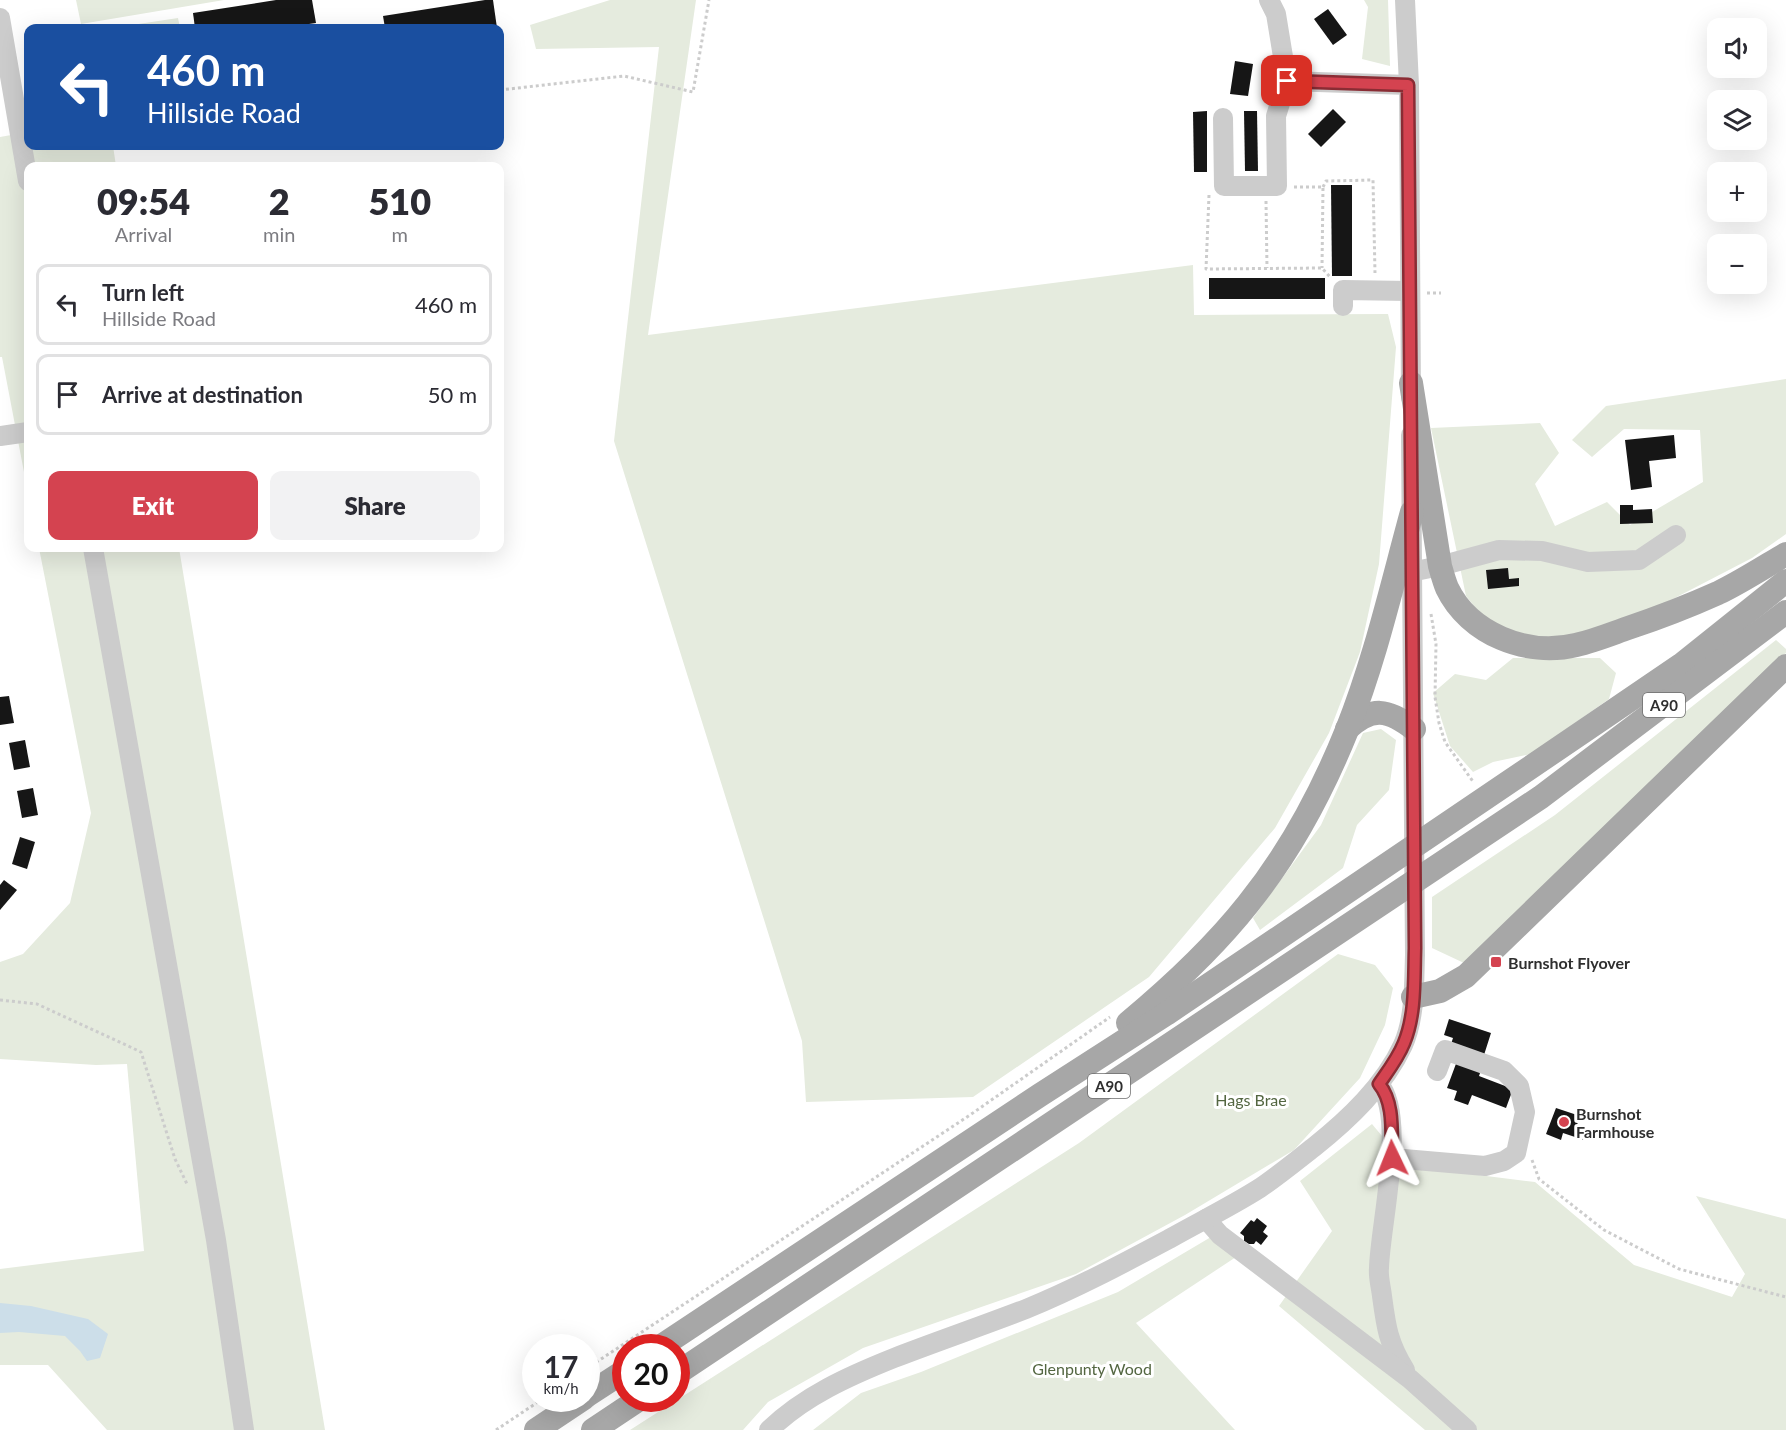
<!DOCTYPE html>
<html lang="en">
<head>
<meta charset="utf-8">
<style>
	:root { --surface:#fff; --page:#f2f2f3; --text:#2b2b33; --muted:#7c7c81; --line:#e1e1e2; --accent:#d44350 }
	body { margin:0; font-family:Lato,sans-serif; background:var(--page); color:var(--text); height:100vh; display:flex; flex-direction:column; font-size:22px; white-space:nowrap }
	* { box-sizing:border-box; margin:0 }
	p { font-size:20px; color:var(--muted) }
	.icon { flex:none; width:33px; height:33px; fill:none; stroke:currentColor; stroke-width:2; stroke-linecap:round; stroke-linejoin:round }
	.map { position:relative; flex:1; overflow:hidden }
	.details { position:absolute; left:24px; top:162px; width:480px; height:390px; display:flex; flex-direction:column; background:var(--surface); border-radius:12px; box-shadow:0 6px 24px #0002 }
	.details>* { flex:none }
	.hud { position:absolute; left:24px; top:24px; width:480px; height:126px; border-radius:12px; box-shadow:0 6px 24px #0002; background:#1a4fa0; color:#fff; overflow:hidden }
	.fabs { position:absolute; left:1707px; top:18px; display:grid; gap:12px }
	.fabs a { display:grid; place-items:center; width:60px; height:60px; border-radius:12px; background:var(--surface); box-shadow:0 6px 24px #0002; font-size:30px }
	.speed { position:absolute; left:522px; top:1334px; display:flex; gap:12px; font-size:30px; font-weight:700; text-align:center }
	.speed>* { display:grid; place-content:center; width:78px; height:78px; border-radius:50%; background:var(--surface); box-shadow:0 6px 24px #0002; line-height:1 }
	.speed small { font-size:15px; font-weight:400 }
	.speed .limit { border:9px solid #d22; background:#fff; color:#111 }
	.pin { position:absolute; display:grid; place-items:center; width:51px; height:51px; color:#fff; margin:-26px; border-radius:12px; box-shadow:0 3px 9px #0006 }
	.me { position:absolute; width:66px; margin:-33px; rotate:358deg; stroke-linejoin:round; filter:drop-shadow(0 0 4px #0008) }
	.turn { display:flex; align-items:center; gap:21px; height:126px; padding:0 24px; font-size:27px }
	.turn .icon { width:78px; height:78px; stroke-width:2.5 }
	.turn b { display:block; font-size:42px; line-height:51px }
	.eta { display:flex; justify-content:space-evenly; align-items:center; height:102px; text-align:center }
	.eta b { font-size:36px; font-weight:800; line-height:42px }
	.button { display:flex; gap:12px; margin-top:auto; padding:12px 24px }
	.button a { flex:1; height:69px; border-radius:12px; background:var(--accent); color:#fff; font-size:24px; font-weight:800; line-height:69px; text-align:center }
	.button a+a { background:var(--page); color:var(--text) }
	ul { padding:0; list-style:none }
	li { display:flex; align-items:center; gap:18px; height:81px; margin:0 12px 9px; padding:0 12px; border:3px solid var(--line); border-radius:12px }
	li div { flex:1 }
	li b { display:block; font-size:22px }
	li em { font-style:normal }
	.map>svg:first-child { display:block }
	.green { fill:#e5ebde }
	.water { fill:#ccdee9 }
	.building { fill:#161616 }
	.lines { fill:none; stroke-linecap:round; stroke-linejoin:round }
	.path { stroke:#ccc; stroke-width:3; stroke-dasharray:3 3; stroke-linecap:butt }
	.minor { stroke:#ccc; stroke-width:20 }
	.major { stroke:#a7a7a7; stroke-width:24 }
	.route-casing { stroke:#8a2c34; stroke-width:15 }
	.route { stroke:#d44350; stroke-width:10 }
	.poi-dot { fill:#d44350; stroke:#fff; stroke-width:2 }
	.labels { text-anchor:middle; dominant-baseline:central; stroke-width:6; stroke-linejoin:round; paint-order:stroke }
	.shield { fill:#fff; stroke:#6d6d6d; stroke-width:1.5 }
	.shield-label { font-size:15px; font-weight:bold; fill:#2f2f2f }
	.poi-label { font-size:16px; font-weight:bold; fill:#2f2f2f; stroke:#fff; text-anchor:start }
	.park-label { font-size:16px; fill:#536641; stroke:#fff }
</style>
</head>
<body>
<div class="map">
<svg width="1786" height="1430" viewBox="0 0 1786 1430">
	<rect width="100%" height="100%" fill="#fff"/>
	<g class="green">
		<polygon points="76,0 224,0 81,24"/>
		<polygon points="610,0 696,0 648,335 1193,265 1194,315 1388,314 1396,347 1379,564 1360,652 1329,733 1275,828 1149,977 973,1097 806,1102 802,1041 614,441 659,47 536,49 530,25"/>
		<polygon points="1364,0 1388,0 1390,66 1362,59 1368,7"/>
		<polygon points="178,18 180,28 112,28"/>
		<polygon points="28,132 28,146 113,146 116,166 28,166 28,493 2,357 0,357 0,137"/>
		<polygon points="1786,379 1786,534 1752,558 1644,614 1566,641 1524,640 1487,622 1466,596 1431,428 1540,423 1559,453 1535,484 1555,526 1607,502 1630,525 1703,482 1700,430 1624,429 1592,457 1572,440 1606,406"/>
		<polygon points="39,548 179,548 325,1430 107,1430 48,1365 0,1365 0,1269 144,1251 127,1064 96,1065 0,1059 0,962 23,954 70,903 91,813"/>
		<polygon points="1776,640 1786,649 1786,653 1724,715 1464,963 1432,948 1432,897 1555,815"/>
		<polygon points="1513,658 1600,658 1616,673 1609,699 1531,754 1493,762 1473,772 1450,746 1433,693 1455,674 1486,680"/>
		<polygon points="1381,729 1396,740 1389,790 1357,825 1343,868 1260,930 1253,918 1321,825 1363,733"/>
		<polygon points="1338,954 1375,965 1393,988 1385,1025 1360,1078 1294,1150 1185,1215 1076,1274 863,1348 768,1402 743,1430 630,1430 1079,1143"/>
		<polygon points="1372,1124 1407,1166 1535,1182 1634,1265 1732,1297 1745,1274 1696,1196 1786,1219 1786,1430 1425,1430 1279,1306 1332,1231 1300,1181"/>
		<polygon points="1211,1237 1236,1257 1136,1323 1235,1430 813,1430 861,1393 921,1372 1118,1292"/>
	</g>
	<polygon class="water" points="0,1303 31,1306 88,1319 108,1334 100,1358 87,1361 80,1351 65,1336 19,1332 0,1333"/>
	<g class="building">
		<polygon points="276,0 312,0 316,23 281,28 195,28 193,13"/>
		<polygon points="485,0 493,0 497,28 385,28 383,16"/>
		<polygon points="1328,9 1347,35 1333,45 1314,19"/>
		<polygon points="1235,61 1253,64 1248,96 1230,94"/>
		<polygon points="1333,109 1346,122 1321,147 1308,134"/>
		<polygon points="1207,111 1207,172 1194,172 1193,112"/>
		<polygon points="1244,111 1257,111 1258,171 1245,171"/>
		<polygon points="1331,185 1352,185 1352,276 1332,276"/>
		<rect x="1209" y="278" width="116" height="21"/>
		<polygon points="1674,435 1676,458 1649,461 1652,487 1631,490 1625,440"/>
		<polygon points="1620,505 1633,505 1633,510 1652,509 1653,523 1620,524"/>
		<polygon points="1508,568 1509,579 1519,578 1519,586 1488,589 1486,570"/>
		<polygon points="9,696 14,723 0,725 0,697"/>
		<polygon points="25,740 30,767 14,770 9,743"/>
		<polygon points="33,788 38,815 22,818 17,791"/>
		<polygon points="20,837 35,842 27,869 12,864"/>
		<polygon points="4,880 17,890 0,910 0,885"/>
		<polygon points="1449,1019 1491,1033 1484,1055 1451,1044 1453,1038 1444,1035"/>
		<polygon points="1457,1061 1481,1070 1479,1076 1513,1089 1506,1108 1472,1095 1468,1105 1454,1100 1457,1091 1447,1088"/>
		<polygon points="1556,1108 1580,1116 1576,1128 1587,1132 1584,1140 1563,1133 1561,1140 1546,1134"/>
		<polygon points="1257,1218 1267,1226 1263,1232 1268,1236 1261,1245 1256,1241 1254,1244 1249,1244 1244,1241 1244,1236 1240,1233 1251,1220 1254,1222"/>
	</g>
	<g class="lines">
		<g class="path">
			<polyline points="500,90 624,76 693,92 709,0"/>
			<polyline points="1294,187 1323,187 1322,268"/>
			<polyline points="1323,187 1326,181 1373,180 1375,273"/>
			<polyline points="1209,195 1206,269 1322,268 1331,278"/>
			<polyline points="1266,201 1267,268"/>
			<polyline points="1427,293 1441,293"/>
			<polyline points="1431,614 1436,644 1435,697 1439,723 1445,742 1474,783"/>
			<polyline points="0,1000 37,1004 141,1052 175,1159 187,1184"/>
			<polyline points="1532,1160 1539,1179 1604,1230 1679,1269 1786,1297"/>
			<polyline points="586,1369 970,1115 1110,1017"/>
			<polyline points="496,1430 544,1398"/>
		</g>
		<g class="minor">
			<polyline points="1405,0 1409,85 1411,397"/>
			<polyline points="0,18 28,181"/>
			<polyline points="1287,81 1409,85"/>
			<polyline points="1223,118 1224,186 1277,186 1276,116 1287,81 1276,14 1269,0"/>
			<polyline points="1343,306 1343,290 1410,291"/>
			<polyline points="0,436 28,432"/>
			<polyline points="93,548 216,1240 244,1430"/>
			<polyline points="1401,574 1440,566 1499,550 1542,551 1588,562 1639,560 1676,535"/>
			<path d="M1379,1084C1407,1117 1380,1225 1379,1268C1378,1277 1381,1287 1382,1296C1386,1326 1388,1343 1405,1370"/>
			<polyline points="1392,1158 1485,1166 1504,1161 1516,1153 1525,1112 1519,1086 1504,1071 1445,1050 1437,1071"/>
			<polyline points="1206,1219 1220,1235 1410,1379 1467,1430"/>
			<path d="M769,1430C804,1396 849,1376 894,1358C938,1341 982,1326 1026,1309C1075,1289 1122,1264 1169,1239C1199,1222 1230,1207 1260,1188C1279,1175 1296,1161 1314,1147C1349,1119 1384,1086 1403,1045C1415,1018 1414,984 1415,955L1411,435"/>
		</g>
		<g class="major">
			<path d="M1411,383L1440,566C1442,573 1444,581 1447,588C1469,634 1527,657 1576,645C1594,641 1611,634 1628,628C1658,618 1689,606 1718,593C1741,582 1764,567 1786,554"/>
			<path d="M1347,729C1372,706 1388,709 1414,729"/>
			<polyline points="1413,997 1440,991 1466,976 1786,666"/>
			<path d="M1128,1023C1170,988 1214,947 1248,904C1289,853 1322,792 1347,730C1375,660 1392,585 1412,512"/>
			<polyline points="660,1347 1040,1095 1166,1014 1506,784 1681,665 1786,581"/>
			<polyline points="676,1374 1541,797 1786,612"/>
			<polyline points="586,1396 626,1370"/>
			<polyline points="536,1430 584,1398"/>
			<polyline points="593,1430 641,1398"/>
		</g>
	</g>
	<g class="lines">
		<g class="route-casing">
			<path id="route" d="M1287,81L1408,85L1415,948C1414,979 1416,1014 1404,1043C1398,1058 1388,1071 1379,1084C1395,1103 1391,1134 1392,1158"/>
		</g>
		<use href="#route" class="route"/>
	</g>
	<g class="poi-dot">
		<rect x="1490" y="956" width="12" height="12" rx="3"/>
		<circle cx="1564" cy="1122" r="6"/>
	</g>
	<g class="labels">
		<g class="shield">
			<rect x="1643" y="693" width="42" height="24" rx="4.5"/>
			<rect x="1088" y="1074" width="42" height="24" rx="4.5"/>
		</g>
		<g class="shield-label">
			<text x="1664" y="705">A90</text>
			<text x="1109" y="1086">A90</text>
		</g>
		<g class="poi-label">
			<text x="1508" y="962">Burnshot Flyover</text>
			<text x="1576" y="1113">Burnshot<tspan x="1576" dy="18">Farmhouse</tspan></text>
		</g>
		<g class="park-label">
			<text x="1251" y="1099">Hags Brae</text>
			<text x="1092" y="1368">Glenpunty Wood</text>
		</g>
	</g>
</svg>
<div class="fabs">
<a><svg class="icon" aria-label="sound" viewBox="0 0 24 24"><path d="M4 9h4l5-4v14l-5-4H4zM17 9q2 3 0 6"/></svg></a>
<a><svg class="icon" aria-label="layers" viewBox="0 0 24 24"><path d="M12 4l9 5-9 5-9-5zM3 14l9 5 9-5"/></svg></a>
<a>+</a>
<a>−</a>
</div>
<div class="speed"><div>17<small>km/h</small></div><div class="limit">20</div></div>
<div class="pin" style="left:1287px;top:81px;background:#d93025"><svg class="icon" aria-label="arrive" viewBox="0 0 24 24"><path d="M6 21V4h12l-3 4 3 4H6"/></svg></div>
<svg class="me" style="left:1392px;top:1158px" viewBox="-20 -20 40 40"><path d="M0-17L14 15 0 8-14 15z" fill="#d44350" stroke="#fff" stroke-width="4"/></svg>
<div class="hud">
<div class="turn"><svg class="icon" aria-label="left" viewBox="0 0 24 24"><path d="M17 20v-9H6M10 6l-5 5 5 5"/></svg><div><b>460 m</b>Hillside Road</div></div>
</div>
<section class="details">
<div class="eta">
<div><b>09:54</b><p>Arrival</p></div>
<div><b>2</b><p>min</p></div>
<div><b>510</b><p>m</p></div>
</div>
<ul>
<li><svg class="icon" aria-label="left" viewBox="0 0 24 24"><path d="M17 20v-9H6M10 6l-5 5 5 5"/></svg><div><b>Turn left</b><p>Hillside Road</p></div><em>460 m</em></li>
<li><svg class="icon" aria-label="arrive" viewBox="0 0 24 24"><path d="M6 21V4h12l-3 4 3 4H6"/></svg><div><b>Arrive at destination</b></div><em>50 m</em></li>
</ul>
<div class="button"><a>Exit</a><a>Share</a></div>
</section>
</div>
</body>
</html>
